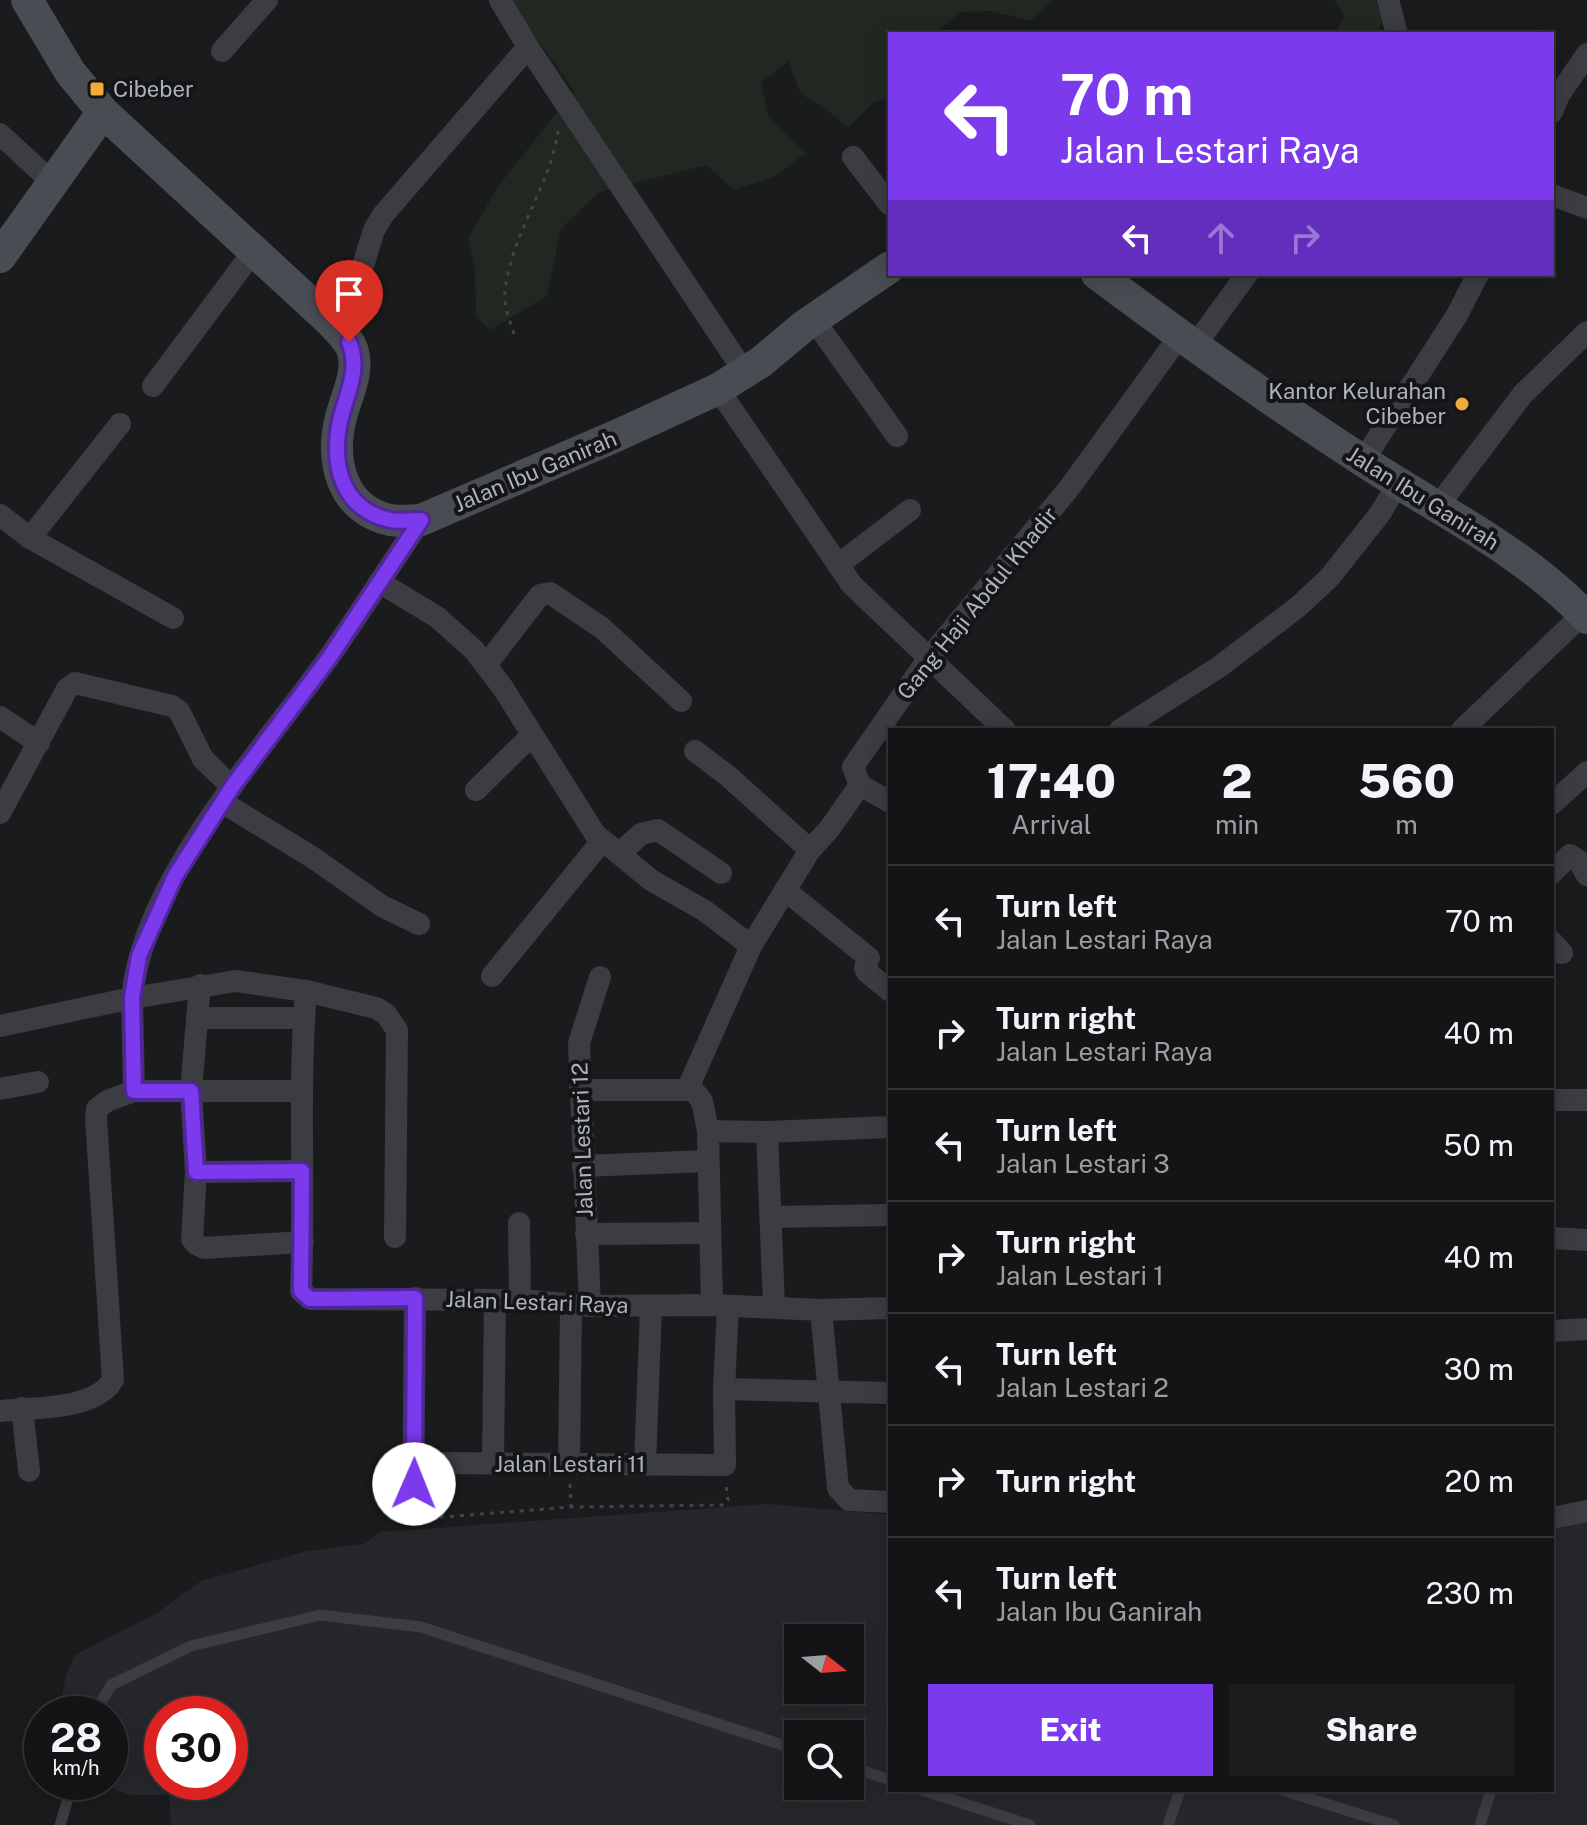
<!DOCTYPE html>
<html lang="en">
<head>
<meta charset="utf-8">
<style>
	:root { --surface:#141416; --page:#1d1d1f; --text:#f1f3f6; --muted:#9d9ea1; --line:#333335; --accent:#7c3aed }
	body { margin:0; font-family:"Public Sans",sans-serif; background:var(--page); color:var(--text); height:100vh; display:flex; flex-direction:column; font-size:30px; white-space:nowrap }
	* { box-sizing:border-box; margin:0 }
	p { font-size:26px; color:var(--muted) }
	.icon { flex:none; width:44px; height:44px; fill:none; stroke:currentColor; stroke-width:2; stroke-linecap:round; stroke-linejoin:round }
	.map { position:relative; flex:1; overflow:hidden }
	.details { position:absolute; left:888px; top:728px; width:666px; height:1064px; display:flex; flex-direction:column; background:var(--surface); border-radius:0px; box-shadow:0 4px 20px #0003,0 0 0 2px var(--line) }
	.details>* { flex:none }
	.banner { position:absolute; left:888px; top:32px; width:666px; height:244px; border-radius:0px; box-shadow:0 4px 20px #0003,0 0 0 2px var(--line); background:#7c3aed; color:#fff; overflow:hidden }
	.needle { width:52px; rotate:107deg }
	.fabs { position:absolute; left:784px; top:1624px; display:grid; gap:16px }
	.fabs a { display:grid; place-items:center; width:80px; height:80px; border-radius:0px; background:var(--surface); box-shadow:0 4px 20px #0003,0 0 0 2px var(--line); font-size:40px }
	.speed { position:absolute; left:24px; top:1696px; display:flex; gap:16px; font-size:40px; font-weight:700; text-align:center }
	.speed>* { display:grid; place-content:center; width:104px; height:104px; border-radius:50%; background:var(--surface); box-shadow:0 4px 20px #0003,0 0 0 2px var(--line); line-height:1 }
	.speed small { font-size:20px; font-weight:400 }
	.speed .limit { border:12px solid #d22; background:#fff; color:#111 }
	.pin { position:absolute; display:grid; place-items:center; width:68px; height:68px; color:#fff; margin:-82px -34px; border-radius:50% 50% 50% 0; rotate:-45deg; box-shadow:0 0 8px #0007 }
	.pin .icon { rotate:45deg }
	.me { position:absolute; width:88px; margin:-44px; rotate:1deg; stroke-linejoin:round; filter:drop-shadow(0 0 6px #0008) }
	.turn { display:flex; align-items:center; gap:28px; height:168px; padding:0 40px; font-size:36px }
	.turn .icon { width:104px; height:104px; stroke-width:2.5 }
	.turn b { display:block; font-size:56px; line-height:68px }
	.lanes { display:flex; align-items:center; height:76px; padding:0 40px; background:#0003; justify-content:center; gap:40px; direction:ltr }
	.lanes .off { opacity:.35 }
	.eta { display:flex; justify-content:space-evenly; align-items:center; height:136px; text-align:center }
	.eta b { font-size:48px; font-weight:800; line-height:56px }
	.primary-button { display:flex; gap:16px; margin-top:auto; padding:16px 40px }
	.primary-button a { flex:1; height:92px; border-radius:0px; background:var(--accent); color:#fff; font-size:32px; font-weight:800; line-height:92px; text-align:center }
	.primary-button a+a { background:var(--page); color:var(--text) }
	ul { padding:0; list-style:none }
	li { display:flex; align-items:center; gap:24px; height:112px; padding:0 40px; border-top:2px solid var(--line) }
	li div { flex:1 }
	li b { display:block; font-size:30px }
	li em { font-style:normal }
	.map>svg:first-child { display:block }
	.built { fill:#26272a; fill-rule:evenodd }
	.green { fill:#202821 }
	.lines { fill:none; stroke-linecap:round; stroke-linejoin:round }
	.path { stroke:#414449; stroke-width:3; stroke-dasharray:4 6; stroke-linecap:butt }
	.service { stroke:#3b3d42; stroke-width:11 }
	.minor { stroke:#3b3d42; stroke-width:22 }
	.secondary { stroke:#494c52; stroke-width:32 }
	.route-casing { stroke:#51269a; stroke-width:20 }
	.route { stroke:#7c3aed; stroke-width:14 }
	.poi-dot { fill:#f4a93b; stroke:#151518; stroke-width:3 }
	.labels { text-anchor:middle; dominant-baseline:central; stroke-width:8; stroke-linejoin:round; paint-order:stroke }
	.poi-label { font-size:22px; fill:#adb3bc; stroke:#151518; text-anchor:start }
	.street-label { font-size:22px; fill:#adb3bc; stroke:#151518 }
</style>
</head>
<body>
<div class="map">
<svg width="1587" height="1825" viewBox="0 0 1587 1825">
	<rect width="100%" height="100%" fill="#1a1b1d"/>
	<path class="built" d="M767,1504L890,1515V1790H1552V1522L1587,1520V1825H171L169,1795H131L118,1791L105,1782H110V1714H59L66,1675L75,1655L157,1613L201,1581L307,1551L364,1544L380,1532ZM798,1638H850V1690H798ZM162,1714H230V1782H162ZM798,1734H850V1786H798Z"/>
	<g class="green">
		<polygon points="509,0 1053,0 1031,21 991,11 962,12 932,34 890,34 890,98 874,102 848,128 822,106 807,98 798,88 789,61 761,83 768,115 806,153 774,177 734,190 706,165 599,192 561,229 547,296 490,330 476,317 475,271 468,238 499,185 574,91"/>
		<polygon points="1334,0 1376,0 1383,19 1376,34 1334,34 1345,17"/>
	</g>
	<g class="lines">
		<g class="path">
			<path d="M514,334C510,321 503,304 505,291C511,234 550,187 558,131"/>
			<polyline points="570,1484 571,1507"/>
			<polyline points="430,1518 571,1507 724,1505 728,1500 726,1485"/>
		</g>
		<g class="service">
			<polyline points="94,1714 111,1685 191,1646 320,1615 421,1627 798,1750"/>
			<polyline points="850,1767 890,1780"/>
			<polyline points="922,1790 1030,1825"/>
			<polyline points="1282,1790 1394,1825"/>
			<polyline points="60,1825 73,1782"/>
			<polyline points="1168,1825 1180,1790"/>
			<polyline points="1480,1825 1491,1790"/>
		</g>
		<g class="minor">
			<polyline points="500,0 528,47 745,373"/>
			<polyline points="1388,0 1397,34"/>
			<polyline points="222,51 267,0"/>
			<polyline points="1552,112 1559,95 1587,54"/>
			<polyline points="0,134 54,184"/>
			<polyline points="853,157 890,205"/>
			<polyline points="1552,195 1587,208"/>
			<polyline points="814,320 897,436"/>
			<polyline points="331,322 362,269 374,230 383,215 528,47"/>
			<polyline points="1196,344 1247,274"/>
			<polyline points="153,386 253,252"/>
			<polyline points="718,389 852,585 1005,730"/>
			<polyline points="1363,461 1457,315 1478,274"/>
			<polyline points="1438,506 1523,394 1587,332"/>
			<polyline points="0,515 30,538 173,618"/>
			<polyline points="30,538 120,424"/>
			<polyline points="838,565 910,510"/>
			<polyline points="379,582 437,617 474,650 503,688 595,834 651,880 705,911 751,946"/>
			<polyline points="486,665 540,595 550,593 602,628 681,701"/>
			<polyline points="0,717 39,743"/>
			<polyline points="1120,730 1219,667 1299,606 1329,578 1379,515 1398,484"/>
			<polyline points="1462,730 1583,614"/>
			<polyline points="695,751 728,776 810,850"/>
			<polyline points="860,785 890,802"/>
			<polyline points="476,790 532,735"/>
			<polyline points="222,802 312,857 382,906 419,924"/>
			<polyline points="1552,804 1587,772"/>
			<polyline points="0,813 67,689 75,683 172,706 179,711 203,759 232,787"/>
			<polyline points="620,853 641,834 658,830 721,873"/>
			<polyline points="1552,873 1570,855 1578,860 1587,875"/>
			<polyline points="785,890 869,958 865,968 867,972 890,991"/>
			<polyline points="1552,942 1562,953"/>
			<polyline points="492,976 602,841"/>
			<polyline points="200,985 191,1091 196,1172 192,1239 196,1244 204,1248 303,1242"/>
			<path d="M306,991C298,1091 305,1191 301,1291L310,1299L520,1300L590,1306L712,1305L821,1310L890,1308"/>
			<polyline points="197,1018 304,1018"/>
			<polyline points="0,1026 132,998 134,1091"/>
			<polyline points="0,1089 38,1082"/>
			<polyline points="580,1090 693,1090"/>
			<polyline points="1552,1100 1587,1100"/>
			<polyline points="708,1131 767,1132 890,1127"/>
			<polyline points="767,1132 774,1306"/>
			<polyline points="583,1166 707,1161"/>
			<polyline points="196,1172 302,1171"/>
			<polyline points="771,1217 890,1215"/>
			<polyline points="519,1223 520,1300"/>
			<polyline points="586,1234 710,1233"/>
			<path d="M395,1237L397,1030L386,1014L376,1008L306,991L236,981L132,998C142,881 263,750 329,657C361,612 390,565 421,520"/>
			<polyline points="1552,1238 1587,1240"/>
			<polyline points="712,1305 708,1131 702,1101 693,1090 691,1081 751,946 810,850 830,828 860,785 853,767 857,761 928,659 1070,487 1181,334"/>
			<polyline points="590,1306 579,1043 600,977"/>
			<polyline points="821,1310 838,1488 849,1500 890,1502"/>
			<polyline points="1552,1331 1587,1329"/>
			<polyline points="724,1389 890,1393"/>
			<polyline points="22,1408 29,1471"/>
			<path d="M0,1411C33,1407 94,1411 113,1380L96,1118L97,1109L107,1101L134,1091H302"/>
			<polyline points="415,1463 725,1465 724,1389 728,1306"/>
			<polyline points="493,1463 495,1300"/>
			<polyline points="569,1464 571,1304"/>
			<polyline points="645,1465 651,1307"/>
			<polyline points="413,1506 415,1298"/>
			<polyline points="1552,1518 1587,1511"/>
		</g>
		<g class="secondary">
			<path d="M27,0L70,72L103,112L331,322C339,331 350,340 353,352C359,373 346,397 341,417C330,461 341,509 390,520C400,522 411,520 421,520L618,435L718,389L761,362L804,326L890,267"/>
			<polyline points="0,257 103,112"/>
			<path d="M1097,274C1184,339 1273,403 1365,462C1441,512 1524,551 1587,618"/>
		</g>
	</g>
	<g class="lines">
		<g class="route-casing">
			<path id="route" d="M349,342C361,370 346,394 340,421C331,464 341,509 390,520C399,522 411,520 421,520L329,658L232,787L175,876L139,956L132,998L134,1091H191L196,1172L302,1171L301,1291L310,1299L415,1298L414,1484"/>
		</g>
		<use href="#route" class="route"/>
	</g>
	<g class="poi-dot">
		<rect x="89" y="81" width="16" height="16" rx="4"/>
		<circle cx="1462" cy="404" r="8"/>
	</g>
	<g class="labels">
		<g class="poi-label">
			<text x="113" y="89">Cibeber</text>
			<text x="1446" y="391" text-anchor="end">Kantor Kelurahan<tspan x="1446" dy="25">Cibeber</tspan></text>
		</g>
		<g class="street-label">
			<text transform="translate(535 471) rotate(-23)">Jalan Ibu Ganirah</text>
			<text transform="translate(1423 498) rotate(32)">Jalan Ibu Ganirah</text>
			<text transform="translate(977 603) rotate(-51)">Gang Haji Abdul Khadir</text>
			<text transform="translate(582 1140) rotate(-92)">Jalan Lestari 12</text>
			<text transform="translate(537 1302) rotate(2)">Jalan Lestari Raya</text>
			<text x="570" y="1464">Jalan Lestari 11</text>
		</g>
	</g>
</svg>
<div class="fabs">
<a><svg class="needle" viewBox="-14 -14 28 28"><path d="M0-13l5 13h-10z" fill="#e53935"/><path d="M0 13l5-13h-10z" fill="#9d9ea1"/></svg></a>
<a><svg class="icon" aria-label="search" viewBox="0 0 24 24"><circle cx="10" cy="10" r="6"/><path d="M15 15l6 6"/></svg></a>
</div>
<div class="speed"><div>28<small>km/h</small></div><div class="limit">30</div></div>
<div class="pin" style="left:349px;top:342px;background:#d93025"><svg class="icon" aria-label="arrive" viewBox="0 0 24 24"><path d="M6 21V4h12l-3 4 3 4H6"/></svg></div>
<svg class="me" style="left:414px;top:1484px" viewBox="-20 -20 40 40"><circle r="19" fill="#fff"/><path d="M0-13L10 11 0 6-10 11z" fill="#7c3aed"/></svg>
<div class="banner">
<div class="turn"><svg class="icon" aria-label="left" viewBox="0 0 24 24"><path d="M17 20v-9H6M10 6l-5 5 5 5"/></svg><div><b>70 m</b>Jalan Lestari Raya</div></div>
<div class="lanes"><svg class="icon" aria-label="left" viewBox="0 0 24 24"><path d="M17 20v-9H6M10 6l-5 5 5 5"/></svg><svg class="icon off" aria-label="ahead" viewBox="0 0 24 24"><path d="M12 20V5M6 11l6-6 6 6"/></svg><svg class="icon off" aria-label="right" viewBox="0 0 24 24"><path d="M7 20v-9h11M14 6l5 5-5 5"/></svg></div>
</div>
<section class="details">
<div class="eta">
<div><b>17:40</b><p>Arrival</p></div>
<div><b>2</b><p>min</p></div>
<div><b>560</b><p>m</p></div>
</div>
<ul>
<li><svg class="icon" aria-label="left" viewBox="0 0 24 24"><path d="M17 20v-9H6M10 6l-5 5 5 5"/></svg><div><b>Turn left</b><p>Jalan Lestari Raya</p></div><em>70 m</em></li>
<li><svg class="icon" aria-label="right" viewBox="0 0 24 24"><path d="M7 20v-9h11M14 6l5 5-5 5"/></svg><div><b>Turn right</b><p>Jalan Lestari Raya</p></div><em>40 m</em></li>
<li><svg class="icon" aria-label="left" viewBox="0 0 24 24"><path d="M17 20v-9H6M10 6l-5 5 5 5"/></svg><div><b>Turn left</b><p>Jalan Lestari 3</p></div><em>50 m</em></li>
<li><svg class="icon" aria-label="right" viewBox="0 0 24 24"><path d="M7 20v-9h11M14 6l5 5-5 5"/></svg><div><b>Turn right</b><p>Jalan Lestari 1</p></div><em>40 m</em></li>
<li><svg class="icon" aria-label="left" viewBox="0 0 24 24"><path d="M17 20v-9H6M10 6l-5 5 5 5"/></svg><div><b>Turn left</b><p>Jalan Lestari 2</p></div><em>30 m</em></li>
<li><svg class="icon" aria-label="right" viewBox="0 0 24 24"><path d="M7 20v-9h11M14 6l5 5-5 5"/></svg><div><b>Turn right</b></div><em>20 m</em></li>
<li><svg class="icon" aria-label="left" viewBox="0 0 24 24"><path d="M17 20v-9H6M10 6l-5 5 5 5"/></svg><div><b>Turn left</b><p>Jalan Ibu Ganirah</p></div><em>230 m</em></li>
</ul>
<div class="primary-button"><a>Exit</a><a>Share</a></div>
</section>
</div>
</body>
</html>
